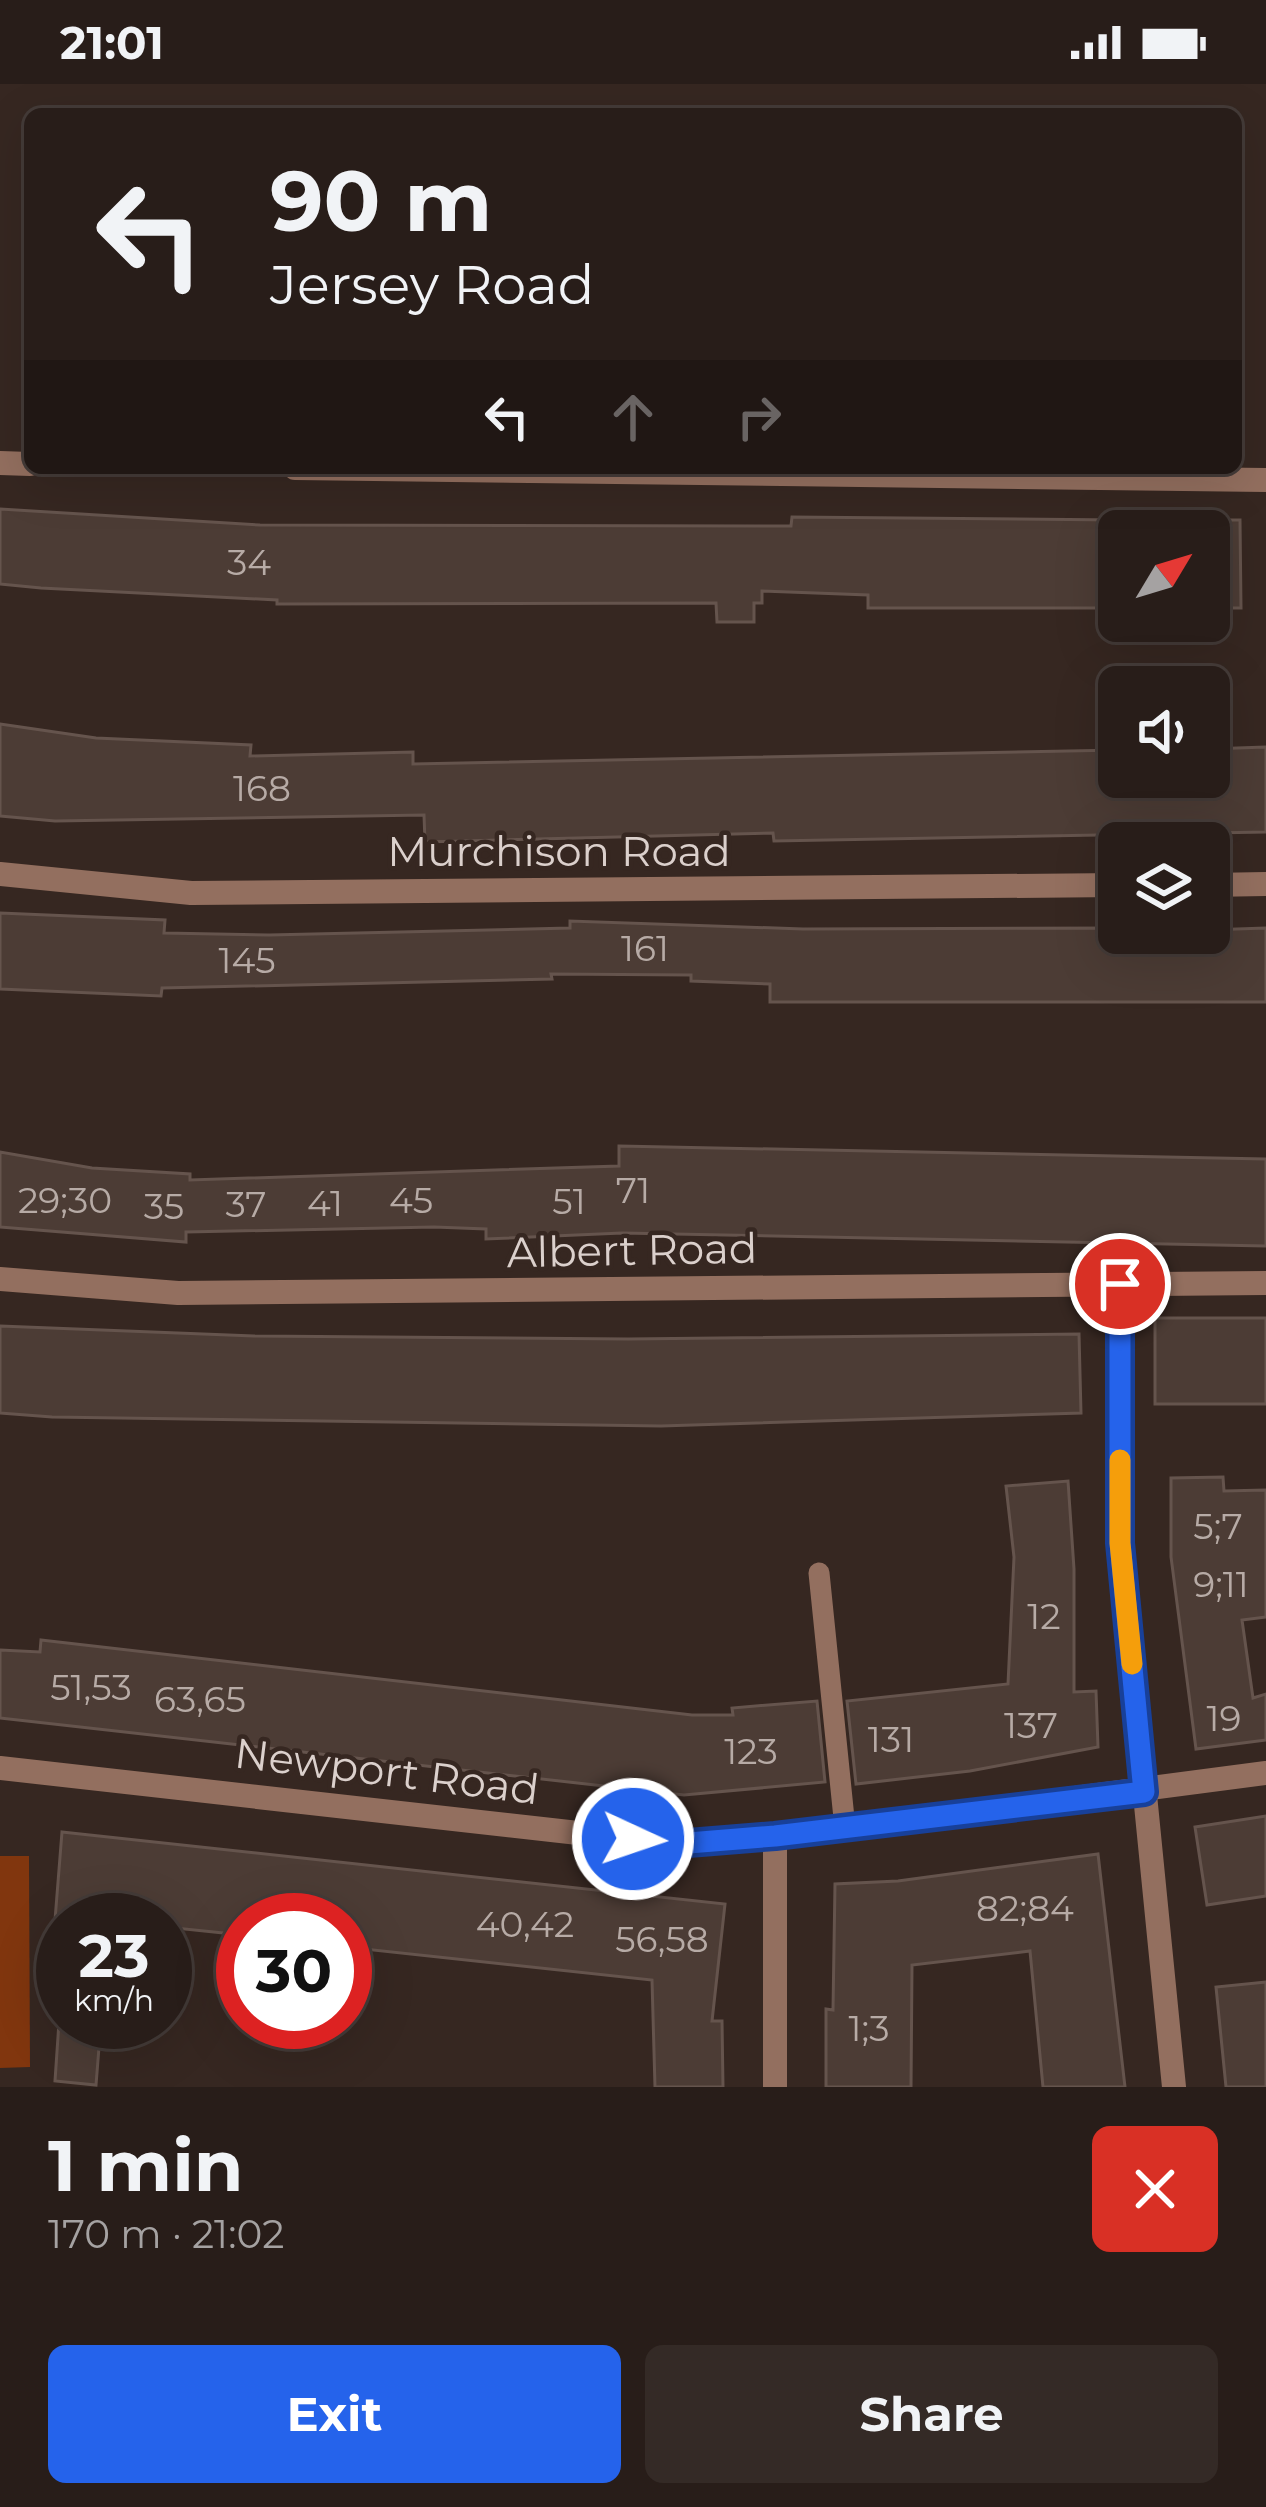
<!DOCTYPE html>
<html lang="en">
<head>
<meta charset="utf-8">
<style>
	:root { --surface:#281d19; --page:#342a26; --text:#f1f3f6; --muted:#a5a2a2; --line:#443b38; --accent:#2563eb }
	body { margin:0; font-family:Montserrat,sans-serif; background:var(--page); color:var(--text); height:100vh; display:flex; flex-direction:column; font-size:45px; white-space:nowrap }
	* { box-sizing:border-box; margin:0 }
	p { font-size:39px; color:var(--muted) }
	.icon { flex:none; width:66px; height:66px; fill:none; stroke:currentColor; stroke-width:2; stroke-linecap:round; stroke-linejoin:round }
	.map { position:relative; height:2003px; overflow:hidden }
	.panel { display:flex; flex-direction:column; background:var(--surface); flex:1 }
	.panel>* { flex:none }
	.hud { position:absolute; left:24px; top:24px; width:1218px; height:366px; border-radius:18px; box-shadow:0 12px 48px #0002,0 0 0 3px var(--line); background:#281d19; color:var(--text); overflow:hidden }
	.needle { width:78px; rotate:52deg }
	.fabs { position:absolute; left:1098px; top:426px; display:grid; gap:24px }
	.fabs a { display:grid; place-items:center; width:132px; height:132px; border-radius:18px; background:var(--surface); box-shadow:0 12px 48px #0002,0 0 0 3px var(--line); font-size:60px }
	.speed { position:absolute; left:36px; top:1809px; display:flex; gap:24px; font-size:60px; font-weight:700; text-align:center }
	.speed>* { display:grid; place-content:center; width:156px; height:156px; border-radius:50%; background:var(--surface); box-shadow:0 12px 48px #0002,0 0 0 3px var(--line); line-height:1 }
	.speed small { font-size:30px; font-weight:400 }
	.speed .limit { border:18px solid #d22; background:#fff; color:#111 }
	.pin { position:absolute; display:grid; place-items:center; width:102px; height:102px; color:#fff; margin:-51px; border:6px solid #fff; border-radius:50%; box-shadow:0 3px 12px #0007 }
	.me { position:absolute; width:132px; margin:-66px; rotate:93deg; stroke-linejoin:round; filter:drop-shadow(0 0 9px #0008) }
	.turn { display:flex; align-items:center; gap:42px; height:252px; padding:0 48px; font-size:54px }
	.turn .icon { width:156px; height:156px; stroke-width:2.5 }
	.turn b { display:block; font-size:84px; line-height:102px }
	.lanes { display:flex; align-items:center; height:114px; padding:0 48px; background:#0003; justify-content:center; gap:60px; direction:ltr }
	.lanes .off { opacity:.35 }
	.round { display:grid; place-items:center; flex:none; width:126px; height:126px; border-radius:18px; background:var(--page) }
	.head { display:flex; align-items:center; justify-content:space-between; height:204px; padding:0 48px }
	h1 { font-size:72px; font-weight:700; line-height:90px }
	.action { display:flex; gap:24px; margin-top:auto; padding:24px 48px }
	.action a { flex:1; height:138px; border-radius:18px; background:var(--accent); color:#fff; font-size:48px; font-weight:700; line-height:138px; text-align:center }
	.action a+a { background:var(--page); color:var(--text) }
	.status { display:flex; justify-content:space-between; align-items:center; height:84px; padding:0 60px; background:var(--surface); direction:ltr }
	.status svg { height:33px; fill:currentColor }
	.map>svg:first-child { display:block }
	.green { fill:#81360e }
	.building { fill:#4c3c35; stroke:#65544d; stroke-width:3 }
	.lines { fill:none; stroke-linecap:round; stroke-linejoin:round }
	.lane { stroke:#936f5f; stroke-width:21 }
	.street { stroke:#936f5f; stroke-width:24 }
	.route-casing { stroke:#184099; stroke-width:30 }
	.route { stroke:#2563eb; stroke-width:21 }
	.slow { stroke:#f59e0b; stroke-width:21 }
	.labels { text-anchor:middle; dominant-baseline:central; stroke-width:9; stroke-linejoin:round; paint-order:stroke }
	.number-label { font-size:36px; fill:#b7aba6 }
	.street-label { font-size:42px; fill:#dbd0cc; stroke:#362721 }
</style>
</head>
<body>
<div class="status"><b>21:01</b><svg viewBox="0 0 49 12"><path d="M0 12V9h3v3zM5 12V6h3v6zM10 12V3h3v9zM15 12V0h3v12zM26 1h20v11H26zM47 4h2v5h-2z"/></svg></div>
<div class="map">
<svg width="1266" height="2003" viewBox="0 0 1266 2003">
	<rect width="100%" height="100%" fill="#362721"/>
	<polygon class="green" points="0,1772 29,1772 30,1983 0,1984"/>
	<g class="building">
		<polygon points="0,425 260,441 791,442 792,433 1119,436 1119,524 868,524 868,511 762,507 762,519 754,519 754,538 717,538 716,519 277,520 277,516 41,504 0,500"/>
		<polygon points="1209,436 1240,436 1241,524 1209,524"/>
		<polygon points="0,640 96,654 251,661 250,672 413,668 413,680 1119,666 1119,693 1209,693 1209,665 1266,663 1266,748 774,757 773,749 425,758 424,731 55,737 0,732"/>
		<polygon points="0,829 165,836 164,849 269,851 570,844 570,837 803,845 1119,844 1119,849 1266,844 1266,918 770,918 770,900 691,897 691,891 551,890 552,895 162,904 161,912 0,905"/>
		<polygon points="619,1062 1266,1075 1266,1162 622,1149 486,1155 486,1145 434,1143 186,1148 186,1158 0,1143 0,1068 92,1084 190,1090 190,1096 619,1082"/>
		<rect x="1155" y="1234" width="111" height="86"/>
		<polygon points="0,1242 254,1252 628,1255 1079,1250 1081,1329 661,1342 52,1333 0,1329"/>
		<polygon points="1223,1393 1224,1407 1266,1406 1266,1533 1242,1536 1253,1614 1266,1610 1266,1656 1196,1665 1171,1473 1171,1394"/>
		<polygon points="1068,1397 1074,1485 1074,1608 1096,1607 1098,1663 970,1687 856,1700 847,1617 1008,1600 1014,1473 1006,1402"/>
		<polygon points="41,1556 692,1631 733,1631 732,1624 817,1617 825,1698 684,1711 0,1634 0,1566 40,1568"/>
		<polygon points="1266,1732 1266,1812 1207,1821 1195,1743"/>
		<polygon points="62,1748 725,1820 712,1937 722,1937 723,2003 655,2003 652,1896 345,1863 345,1836 243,1836 243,1851 165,1843 165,1836 55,1836"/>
		<polygon points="1098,1770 1125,2003 1043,2003 1030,1867 912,1881 911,2003 826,2003 826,1925 833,1926 835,1800 898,1797"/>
		<polygon points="1266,1898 1266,2003 1226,2003 1216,1903"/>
		<polygon points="59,1938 101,1938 96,2001 55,1997"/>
	</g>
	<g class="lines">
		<polyline class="lane" points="819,1489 845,1744"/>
		<g class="street">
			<polyline points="0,379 30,380"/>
			<polyline points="295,384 1266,396"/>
			<polyline points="0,790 191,809 1119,801"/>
			<polyline points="1209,801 1266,800"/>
			<polyline points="0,1195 178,1209 1266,1199"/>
			<polyline points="1120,1200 1120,1459 1174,2003"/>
			<polyline points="0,1684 676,1760 845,1744 1266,1689"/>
			<polyline points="775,2003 775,1752"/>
		</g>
	</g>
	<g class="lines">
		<g class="route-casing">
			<polyline id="route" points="633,1755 676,1760 775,1752 1144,1708 1120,1459 1120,1200"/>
		</g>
		<use href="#route" class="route"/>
		<polyline class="slow" points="1120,1376 1120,1459 1132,1580"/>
	</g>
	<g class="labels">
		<g class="number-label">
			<text x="249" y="478">34</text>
			<text x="262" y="704">168</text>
			<text x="645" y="864">161</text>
			<text x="247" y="876">145</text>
			<text x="633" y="1106">71</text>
			<text x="65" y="1116">29;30</text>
			<text x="411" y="1116">45</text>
			<text x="569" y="1117">51</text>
			<text x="325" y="1119">41</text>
			<text x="246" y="1120">37</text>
			<text x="164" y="1122">35</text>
			<text x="1218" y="1442">5;7</text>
			<text x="1221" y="1500">9;11</text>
			<text x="1044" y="1532">12</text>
			<text x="91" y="1603">51,53</text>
			<text x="200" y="1615">63,65</text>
			<text x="1224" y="1634">19</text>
			<text x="1031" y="1641">137</text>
			<text x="891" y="1655">131</text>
			<text x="751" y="1667">123</text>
			<text x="1025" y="1824">82;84</text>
			<text x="525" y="1840">40,42</text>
			<text x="662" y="1855">56,58</text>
			<text x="869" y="1944">1;3</text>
		</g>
		<g class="street-label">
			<text x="559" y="767">Murchison Road</text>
			<text transform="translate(632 1166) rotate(-1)">Albert Road</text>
			<text transform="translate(387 1687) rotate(7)">Newport Road</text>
		</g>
	</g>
</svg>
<div class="fabs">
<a><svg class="needle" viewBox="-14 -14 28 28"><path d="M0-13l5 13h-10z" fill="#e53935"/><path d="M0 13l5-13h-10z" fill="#a5a2a2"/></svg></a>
<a><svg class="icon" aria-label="sound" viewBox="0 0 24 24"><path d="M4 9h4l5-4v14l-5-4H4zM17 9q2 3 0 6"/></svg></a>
<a><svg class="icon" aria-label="layers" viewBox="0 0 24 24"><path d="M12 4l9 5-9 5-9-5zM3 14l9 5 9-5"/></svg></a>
</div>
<div class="speed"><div>23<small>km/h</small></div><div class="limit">30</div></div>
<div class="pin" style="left:1120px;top:1200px;background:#d93025"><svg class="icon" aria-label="arrive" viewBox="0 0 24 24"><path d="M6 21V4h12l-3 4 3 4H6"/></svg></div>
<svg class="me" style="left:633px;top:1755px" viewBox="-20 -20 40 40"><circle r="17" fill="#2563eb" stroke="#fff" stroke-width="3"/><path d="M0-11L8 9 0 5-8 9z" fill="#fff"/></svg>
<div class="hud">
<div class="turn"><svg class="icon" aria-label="left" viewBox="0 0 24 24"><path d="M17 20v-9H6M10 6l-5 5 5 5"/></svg><div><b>90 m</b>Jersey Road</div></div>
<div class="lanes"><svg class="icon" aria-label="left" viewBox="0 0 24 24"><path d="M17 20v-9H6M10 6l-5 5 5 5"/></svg><svg class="icon off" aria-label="ahead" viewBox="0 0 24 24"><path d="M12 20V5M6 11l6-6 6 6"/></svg><svg class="icon off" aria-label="right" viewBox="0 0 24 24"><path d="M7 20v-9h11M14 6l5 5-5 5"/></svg></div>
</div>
</div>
<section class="panel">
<div class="head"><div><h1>1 min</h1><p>170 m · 21:02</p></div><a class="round" style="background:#d93025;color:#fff"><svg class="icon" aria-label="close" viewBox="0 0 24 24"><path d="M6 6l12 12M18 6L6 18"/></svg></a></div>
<div class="action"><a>Exit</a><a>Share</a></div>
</section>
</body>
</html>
